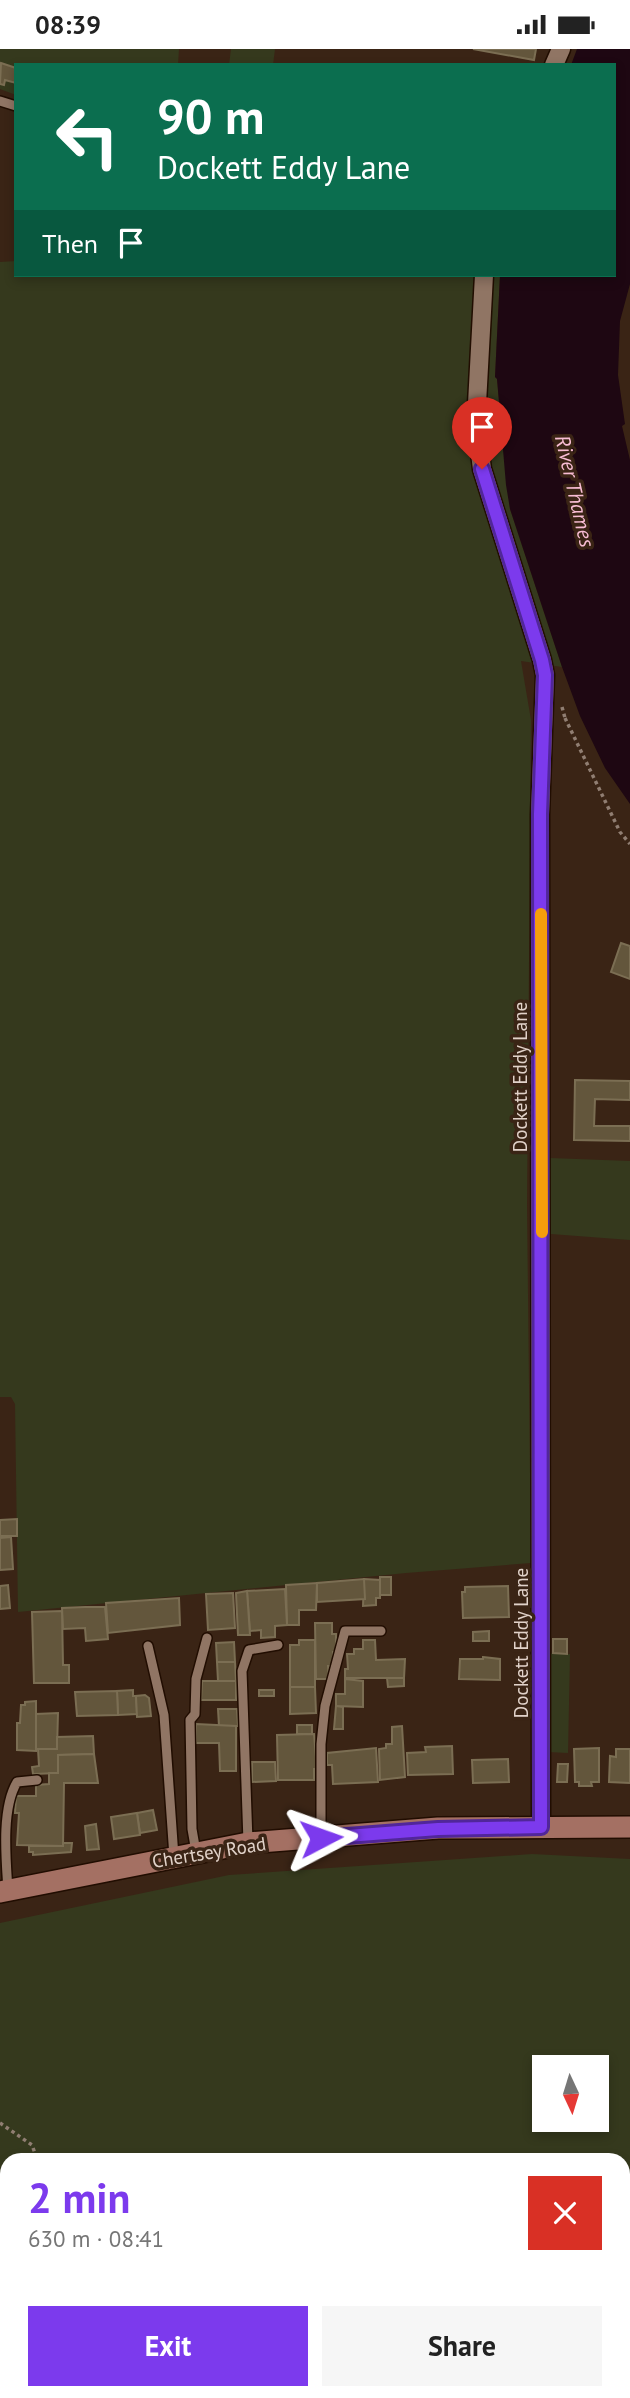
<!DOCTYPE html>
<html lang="en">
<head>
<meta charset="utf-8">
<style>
	:root { --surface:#fff; --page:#f6f6f6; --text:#222; --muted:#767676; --accent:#7c3aed }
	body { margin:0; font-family:"PT Sans",sans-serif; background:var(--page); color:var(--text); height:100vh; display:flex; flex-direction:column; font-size:26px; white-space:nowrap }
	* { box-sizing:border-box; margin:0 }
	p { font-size:23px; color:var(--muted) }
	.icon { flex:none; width:38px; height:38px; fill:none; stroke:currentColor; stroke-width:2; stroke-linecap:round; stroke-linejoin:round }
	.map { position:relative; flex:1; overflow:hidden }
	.side { position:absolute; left:0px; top:2104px; width:630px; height:247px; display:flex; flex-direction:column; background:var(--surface); border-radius:21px 21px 0 0; box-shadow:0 4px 10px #0003 }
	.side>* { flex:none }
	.hud { position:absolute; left:14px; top:14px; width:602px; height:214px; border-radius:0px; box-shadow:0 4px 10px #0003; background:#0b6e4f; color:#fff; overflow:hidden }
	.needle { width:46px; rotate:176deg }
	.fabs { position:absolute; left:532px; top:2006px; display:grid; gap:14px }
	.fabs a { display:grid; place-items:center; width:77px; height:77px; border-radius:0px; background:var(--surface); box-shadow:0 4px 10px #0003; font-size:35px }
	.pin { position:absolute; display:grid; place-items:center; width:60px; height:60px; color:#fff; margin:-72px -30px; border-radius:50% 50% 50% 0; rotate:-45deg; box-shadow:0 0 7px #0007 }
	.pin .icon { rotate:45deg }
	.me { position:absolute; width:77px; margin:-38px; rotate:86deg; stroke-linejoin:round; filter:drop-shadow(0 0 5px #0008) }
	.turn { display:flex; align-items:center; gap:24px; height:147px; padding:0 28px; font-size:32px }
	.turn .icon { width:91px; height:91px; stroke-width:2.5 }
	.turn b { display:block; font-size:49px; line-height:60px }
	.then { display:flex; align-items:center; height:66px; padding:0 28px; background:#0003; gap:14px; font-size:26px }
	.round { display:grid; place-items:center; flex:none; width:74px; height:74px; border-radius:0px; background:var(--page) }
	.summary { display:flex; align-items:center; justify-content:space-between; height:119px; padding:0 28px }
	h1 { font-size:42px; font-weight:700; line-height:52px; color:var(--accent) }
	.primary-button { display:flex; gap:14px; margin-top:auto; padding:14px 28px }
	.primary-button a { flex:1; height:80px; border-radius:0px; background:var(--accent); color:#fff; font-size:28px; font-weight:700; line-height:80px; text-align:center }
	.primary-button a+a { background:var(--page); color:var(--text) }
	.status { display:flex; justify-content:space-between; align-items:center; height:49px; padding:0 35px; background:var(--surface); direction:ltr }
	.status svg { height:19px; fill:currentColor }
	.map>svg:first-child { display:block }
	.green { fill:#35391d; fill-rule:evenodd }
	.water { fill:#1e0712 }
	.building { fill:#63563c; stroke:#7b6e53; stroke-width:2 }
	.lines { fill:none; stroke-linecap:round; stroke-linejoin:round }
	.lane-casing { stroke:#210d01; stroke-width:12 }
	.street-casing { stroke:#210d01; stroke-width:21 }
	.secondary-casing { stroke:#210d01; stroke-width:24 }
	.path { stroke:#907e72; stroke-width:3.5; stroke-dasharray:3.5 3.5; stroke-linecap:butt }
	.lane { stroke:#907564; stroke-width:9 }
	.street { stroke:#907564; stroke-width:18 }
	.secondary { stroke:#a47063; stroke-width:21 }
	.route-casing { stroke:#51269a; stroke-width:18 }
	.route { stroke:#7c3aed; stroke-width:12 }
	.slow { stroke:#f59e0b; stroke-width:12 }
	.labels { text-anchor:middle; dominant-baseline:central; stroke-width:7; stroke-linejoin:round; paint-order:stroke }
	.street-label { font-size:19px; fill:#e1d2c9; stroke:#3a2415 }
	.water-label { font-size:21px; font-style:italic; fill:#f8bdd4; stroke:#3a2415 }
</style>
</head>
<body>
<div class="status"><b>08:39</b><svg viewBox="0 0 49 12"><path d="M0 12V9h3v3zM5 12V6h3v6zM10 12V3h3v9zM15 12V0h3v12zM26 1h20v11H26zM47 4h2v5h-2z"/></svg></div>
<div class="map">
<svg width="630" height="2349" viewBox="0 0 630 2349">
	<rect width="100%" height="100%" fill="#3a2415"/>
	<g class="green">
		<polygon points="0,0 179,0 178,16 16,16 16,46 0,40"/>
		<polygon points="231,0 275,0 273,16 229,16"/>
		<polygon points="16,212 16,226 500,226 495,328 497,330 510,460 562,618 521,612 531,671 527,1156 531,1514 406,1524 18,1563 15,1355 11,1348 0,1348 0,213"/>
		<polygon points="550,1109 630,1112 630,1191 551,1185"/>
		<polygon points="546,1604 570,1605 568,1704 548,1703"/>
		<path d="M532,1805L630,1810V2349H0V1874L229,1826ZM544,2018H597V2070H544ZM7,2110H623V2343H7Z"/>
	</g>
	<polygon class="water" points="577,0 630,0 630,235 620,272 618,326 625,375 622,377 630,411 630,755 605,719 580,667 562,618 510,460 506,436 497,330 495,328 500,226 614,226 614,16 571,16"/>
	<g class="building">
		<polygon points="473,0 536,0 534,11"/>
		<polygon points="1,14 16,19 16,34 5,31 4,36 0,35"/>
		<polygon points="621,894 630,897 630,930 611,923"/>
		<polygon points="575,1031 630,1032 630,1051 595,1050 594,1077 630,1077 630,1092 574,1091"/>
		<polygon points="17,1470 17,1487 0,1487 0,1471"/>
		<polygon points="11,1488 13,1520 0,1521 0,1489"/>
		<rect x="380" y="1528" width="11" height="18"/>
		<polygon points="364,1530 380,1531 380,1549 376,1549 376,1556 363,1557"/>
		<polygon points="364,1530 365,1550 317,1553 317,1534"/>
		<polygon points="317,1534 316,1561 299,1561 299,1576 287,1576 286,1536"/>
		<polygon points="8,1536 10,1559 0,1560 0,1537"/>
		<polygon points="508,1537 509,1568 463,1569 462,1543 465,1543 465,1538"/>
		<polygon points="285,1540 287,1576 275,1577 275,1588 261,1589 261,1581 250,1582 247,1542"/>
		<polygon points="247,1542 250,1586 238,1586 236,1544"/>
		<polygon points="233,1544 235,1579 208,1581 206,1545"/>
		<polygon points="179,1549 180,1576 108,1584 106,1554"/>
		<polygon points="85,1558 105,1558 108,1590 86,1592 85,1579 63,1580 62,1559"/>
		<polygon points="62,1562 63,1616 69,1616 69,1634 34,1634 32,1563"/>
		<polygon points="315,1574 332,1574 332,1585 336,1585 336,1603 333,1603 334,1617 328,1617 329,1630 316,1630"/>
		<polygon points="489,1582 489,1592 473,1592 473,1583"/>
		<polygon points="553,1590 567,1590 567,1605 553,1604"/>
		<polygon points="299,1591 315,1591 315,1638 290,1638 290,1596 299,1596"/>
		<polygon points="363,1591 375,1591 376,1611 405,1610 404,1629 345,1629 345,1620 348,1620 347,1605 354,1605 354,1600 363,1600"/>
		<polygon points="234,1593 235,1613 217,1613 216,1594"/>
		<polygon points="483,1608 500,1610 500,1631 459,1630 460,1610 483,1610"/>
		<polygon points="217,1613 235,1613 236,1632 218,1632"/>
		<polygon points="387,1629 404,1629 404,1637 388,1638"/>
		<polygon points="345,1630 363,1632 363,1658 336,1657 336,1645 345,1645"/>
		<polygon points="202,1632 236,1632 236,1651 201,1651"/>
		<polygon points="290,1638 315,1638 316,1664 290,1665"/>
		<polygon points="133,1641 133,1647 136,1647 137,1665 118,1666 117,1642"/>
		<rect x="259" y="1641" width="15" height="6"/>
		<polygon points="117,1642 118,1666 77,1667 75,1643"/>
		<polygon points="145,1646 149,1649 151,1667 137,1668 136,1647"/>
		<polygon points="36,1652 36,1702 17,1701 17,1674 20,1674 21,1656 25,1656 25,1653"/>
		<polygon points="336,1657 343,1658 343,1680 334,1680"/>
		<polygon points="218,1660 237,1660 238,1677 219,1677"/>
		<polygon points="58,1664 57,1700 36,1700 36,1665"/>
		<polygon points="196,1675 236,1677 236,1722 220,1722 219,1694 196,1694"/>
		<rect x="297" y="1676" width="15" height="9"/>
		<polygon points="402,1677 405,1728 380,1731 379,1700 386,1699 386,1695 392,1695 392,1678"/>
		<polygon points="314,1685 317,1720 314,1720 314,1731 278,1731 277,1686"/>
		<polygon points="93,1687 94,1705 58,1706 58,1724 33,1725 32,1718 39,1717 38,1700 57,1700 57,1688"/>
		<polygon points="452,1697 453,1725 408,1726 407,1704 426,1703 425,1698"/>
		<polygon points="376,1699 378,1733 333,1735 332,1716 327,1716 327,1704"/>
		<polygon points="599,1699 599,1733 591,1733 592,1737 579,1737 579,1733 575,1733 574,1700"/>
		<polygon points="616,1700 630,1700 630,1734 609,1733 610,1707 616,1708"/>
		<polygon points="94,1705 98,1734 64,1734 63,1797 17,1796 19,1764 15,1764 16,1747 36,1747 36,1736 49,1735 49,1724 58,1724 58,1706"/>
		<polygon points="508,1710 509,1733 473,1734 472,1711"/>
		<polygon points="252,1713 275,1713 276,1732 252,1733"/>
		<polygon points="558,1715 568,1715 567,1733 557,1733"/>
		<polygon points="153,1761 157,1781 140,1784 137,1764"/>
		<polygon points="137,1764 140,1786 114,1790 111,1768"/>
		<polygon points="96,1775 99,1800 87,1801 85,1777"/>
		<polygon points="63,1794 72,1794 71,1803 33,1806 33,1803 29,1803 29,1797 63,1797"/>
	</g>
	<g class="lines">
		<g class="lane-casing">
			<g id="lane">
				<polyline points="0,52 16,57"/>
				<polyline points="148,1597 164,1666 174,1808"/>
				<polyline points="321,1787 321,1695 325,1657 345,1582 381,1582"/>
				<polyline points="248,1793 242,1622 249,1601 278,1596"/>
				<polyline points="196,1803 192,1780 190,1671 195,1665 196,1630 207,1589"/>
				<path d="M8,1841C6,1810 1,1760 17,1733L37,1731"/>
			</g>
		</g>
		<g class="street-casing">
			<g id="street">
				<polyline points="554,16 561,0"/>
				<polyline points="484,226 476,373 482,420 542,611 545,626 540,766 541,1778"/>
			</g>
		</g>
		<g class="secondary-casing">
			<polyline id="secondary" points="0,1843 248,1794 438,1779 630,1778"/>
		</g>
		<g class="path">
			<polyline points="562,658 565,669"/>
			<polyline points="565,669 620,783 630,795"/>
			<polyline points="0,2074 32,2096 37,2110"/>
			<polyline points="62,2343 98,2349"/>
			<polyline points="383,2343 390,2347 418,2343"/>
			<polyline points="562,2343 565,2349"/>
			<polyline points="101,2349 144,2343"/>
		</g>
		<use href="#lane" class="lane"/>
		<use href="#street" class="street"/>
		<use href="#secondary" class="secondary"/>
	</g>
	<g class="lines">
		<g class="route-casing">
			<polyline id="route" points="321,1789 438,1780 541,1778 540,765 545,626 542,611 482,420"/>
		</g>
		<use href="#route" class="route"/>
		<polyline class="slow" points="541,865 542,1183"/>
	</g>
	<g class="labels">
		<g class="street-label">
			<text transform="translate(520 1028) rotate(-90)">Dockett Eddy Lane</text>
			<text transform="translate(521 1594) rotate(-90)">Dockett Eddy Lane</text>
			<text transform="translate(209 1803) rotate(-9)">Chertsey Road</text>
		</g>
		<g class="water-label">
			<text transform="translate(575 442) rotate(77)">River Thames</text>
		</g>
	</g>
</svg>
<div class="fabs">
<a><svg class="needle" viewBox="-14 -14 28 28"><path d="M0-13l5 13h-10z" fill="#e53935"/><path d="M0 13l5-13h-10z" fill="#767676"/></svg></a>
</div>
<div class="pin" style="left:482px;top:420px;background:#d93025"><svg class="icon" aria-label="arrive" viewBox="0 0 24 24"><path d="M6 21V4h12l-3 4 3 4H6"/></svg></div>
<svg class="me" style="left:321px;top:1789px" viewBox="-20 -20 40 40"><path d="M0-17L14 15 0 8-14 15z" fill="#7c3aed" stroke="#fff" stroke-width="4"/></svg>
<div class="hud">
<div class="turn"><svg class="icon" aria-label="left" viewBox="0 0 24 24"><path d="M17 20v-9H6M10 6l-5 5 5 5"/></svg><div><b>90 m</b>Dockett Eddy Lane</div></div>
<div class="then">Then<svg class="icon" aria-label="arrive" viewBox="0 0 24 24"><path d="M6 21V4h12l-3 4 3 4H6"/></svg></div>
</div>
<section class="side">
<div class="summary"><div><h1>2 min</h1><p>630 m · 08:41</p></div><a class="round" style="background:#d93025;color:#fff"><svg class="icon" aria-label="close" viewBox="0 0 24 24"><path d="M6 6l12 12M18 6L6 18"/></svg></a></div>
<div class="primary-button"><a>Exit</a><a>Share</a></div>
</section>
</div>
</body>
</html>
